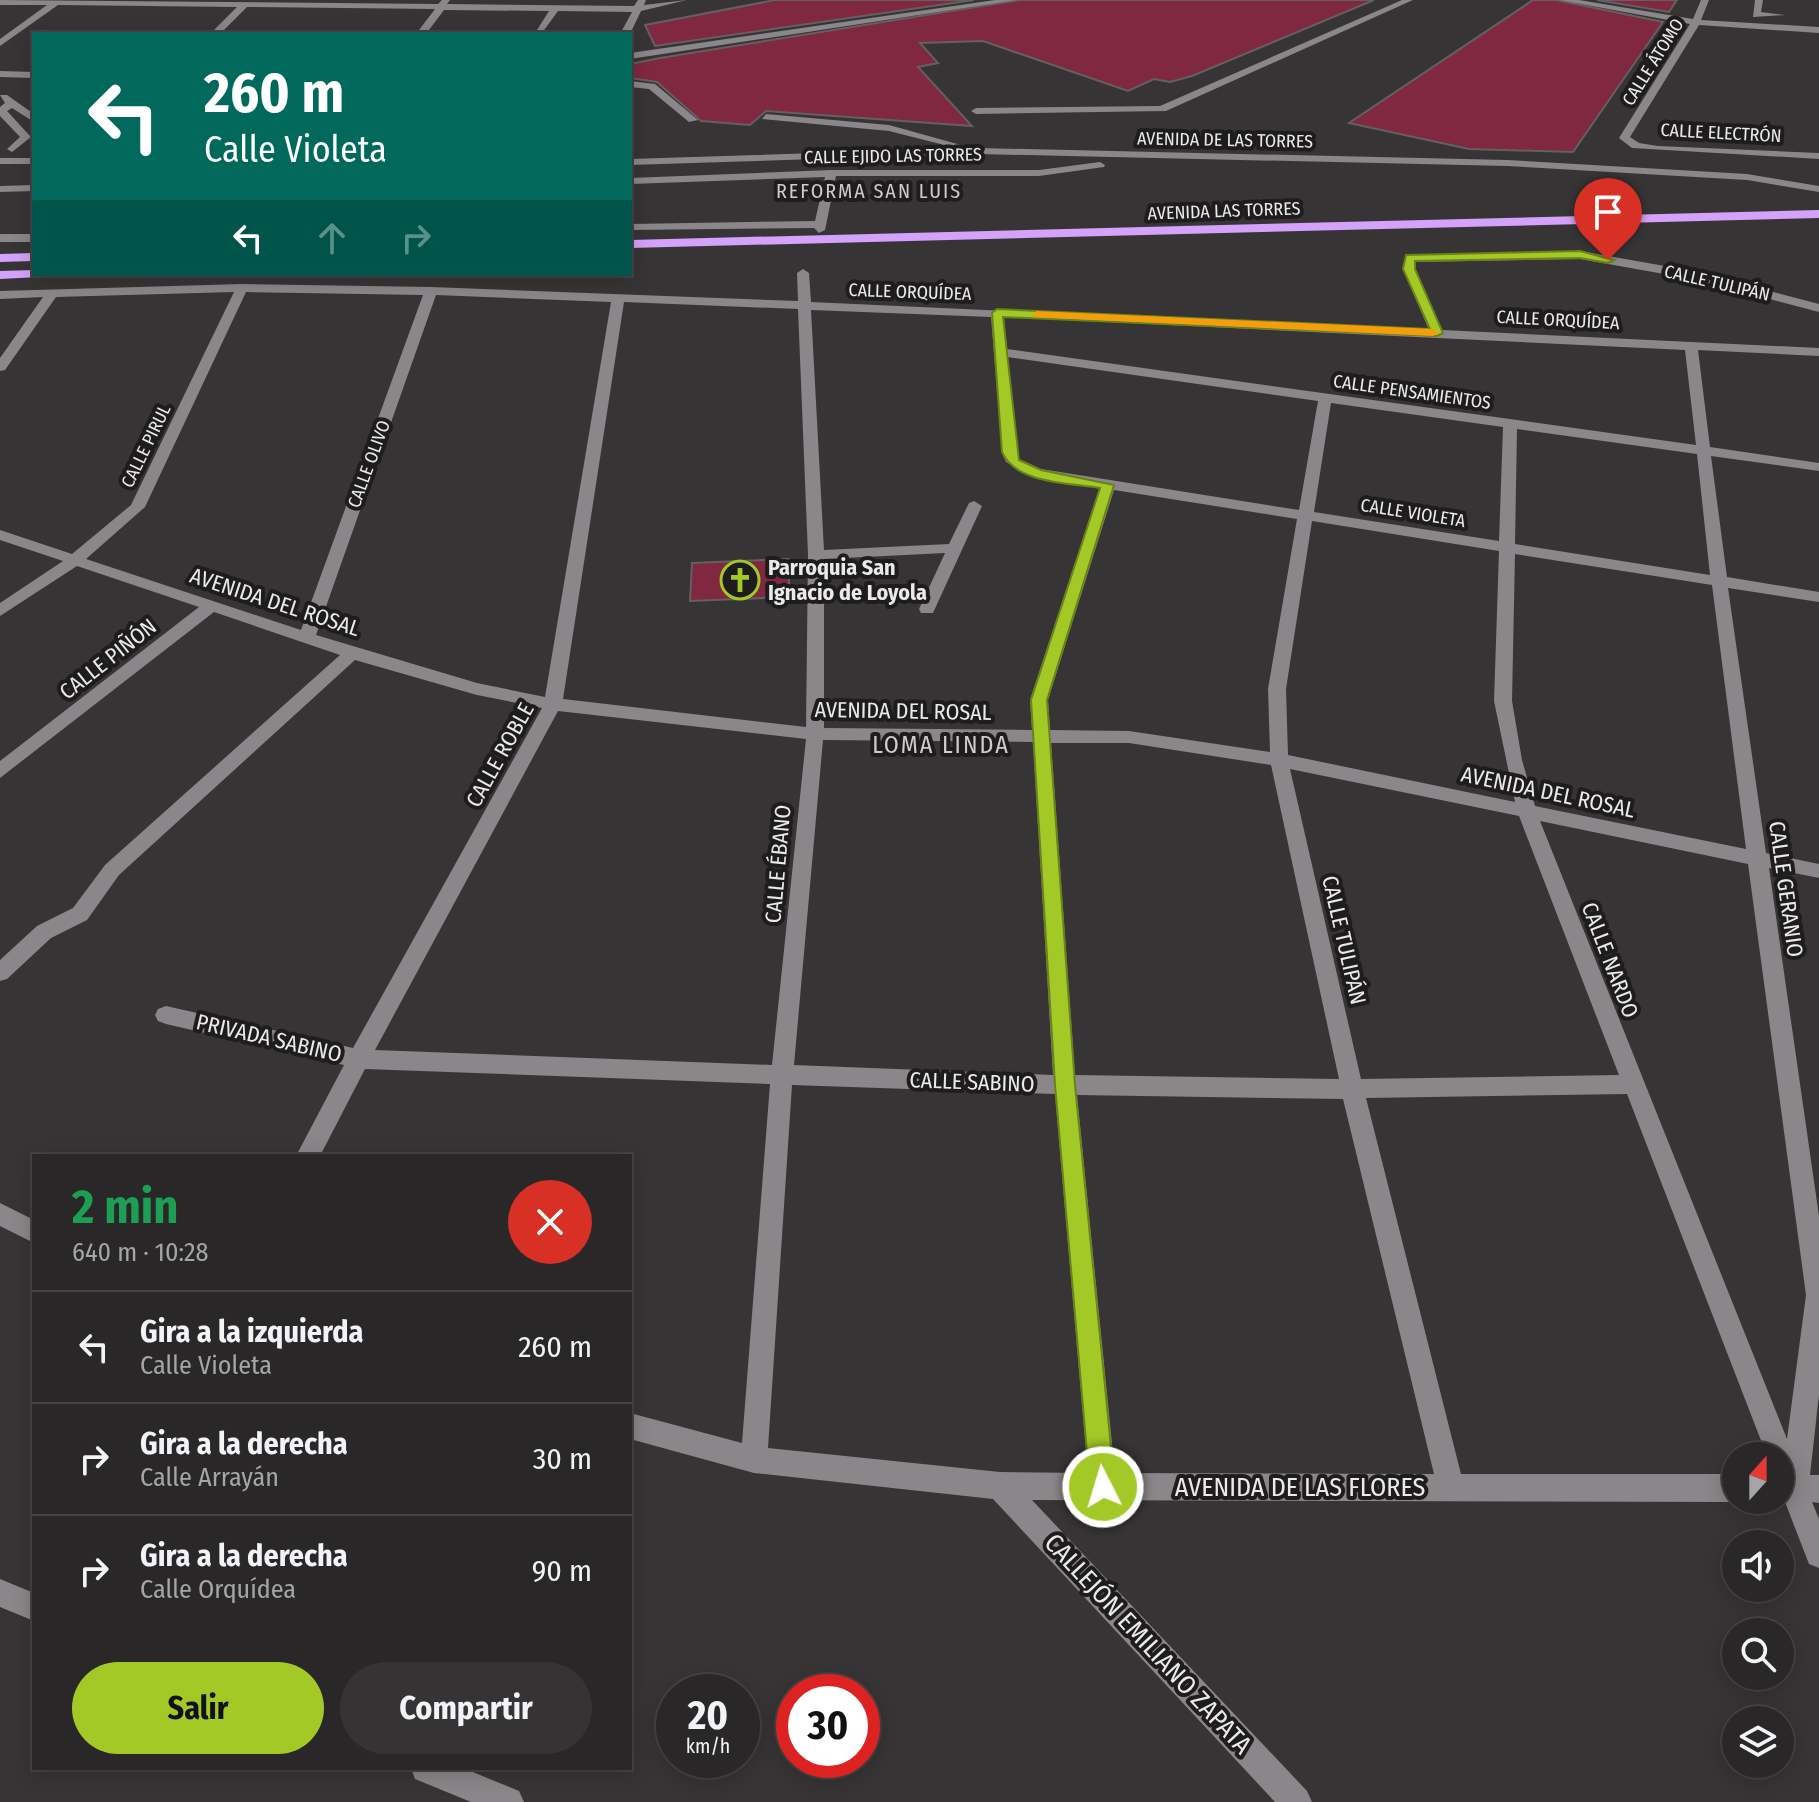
<!DOCTYPE html>
<html lang="es">
<head>
<meta charset="utf-8">
<style>
	:root { --surface:#292728; --page:#353334; --text:#f1f3f6; --muted:#a5a5a8; --line:#454445; --accent:#a3c926 }
	body { margin:0; font-family:"Fira Sans Condensed",sans-serif; background:var(--page); color:var(--text); height:100vh; display:flex; flex-direction:column; font-size:30px; white-space:nowrap }
	* { box-sizing:border-box; margin:0 }
	p { font-size:26px; color:var(--muted) }
	.icon { flex:none; width:44px; height:44px; fill:none; stroke:currentColor; stroke-width:2; stroke-linecap:round; stroke-linejoin:round }
	.map { position:relative; flex:1; overflow:hidden }
	.panel { position:absolute; left:32px; top:1154px; width:600px; height:616px; display:flex; flex-direction:column; background:var(--surface); border-radius:0px; box-shadow:0 4px 20px #0003,0 0 0 2px var(--line) }
	.panel>* { flex:none }
	.top-card { position:absolute; left:32px; top:32px; width:600px; height:244px; border-radius:0px; box-shadow:0 4px 20px #0003,0 0 0 2px var(--line); background:#00695c; color:#fff; overflow:hidden }
	.needle { width:52px; rotate:21deg }
	.fabs { position:absolute; left:1722px; top:1442px; display:grid; gap:16px }
	.fabs a { display:grid; place-items:center; width:72px; height:72px; border-radius:50%; background:var(--surface); box-shadow:0 4px 20px #0003,0 0 0 2px var(--line); font-size:40px }
	.speed { position:absolute; left:656px; top:1674px; display:flex; gap:16px; font-size:40px; font-weight:700; text-align:center }
	.speed>* { display:grid; place-content:center; width:104px; height:104px; border-radius:50%; background:var(--surface); box-shadow:0 4px 20px #0003,0 0 0 2px var(--line); line-height:1 }
	.speed small { font-size:20px; font-weight:400 }
	.speed .limit { border:12px solid #d22; background:#fff; color:#111 }
	.pin { position:absolute; display:grid; place-items:center; width:68px; height:68px; color:#fff; margin:-82px -34px; border-radius:50% 50% 50% 0; rotate:-45deg; box-shadow:0 0 8px #0007 }
	.pin .icon { rotate:45deg }
	.me { position:absolute; width:88px; margin:-44px; rotate:355deg; stroke-linejoin:round; filter:drop-shadow(0 0 6px #0008) }
	.turn { display:flex; align-items:center; gap:28px; height:168px; padding:0 40px; font-size:36px }
	.turn .icon { width:104px; height:104px; stroke-width:2.5 }
	.turn b { display:block; font-size:56px; line-height:68px }
	.lanes { display:flex; align-items:center; height:76px; padding:0 40px; background:#0003; justify-content:center; gap:40px; direction:ltr }
	.lanes .off { opacity:.35 }
	.round { display:grid; place-items:center; flex:none; width:84px; height:84px; border-radius:42px; background:var(--page) }
	.overview { display:flex; align-items:center; justify-content:space-between; height:136px; padding:0 40px }
	h1 { font-size:48px; font-weight:700; line-height:60px; color:#1e9e55 }
	.cta { display:flex; gap:16px; margin-top:auto; padding:16px 40px }
	.cta a { flex:1; height:92px; border-radius:48px; background:var(--accent); color:#111; font-size:32px; font-weight:700; line-height:92px; text-align:center }
	.cta a+a { background:var(--page); color:var(--text) }
	ul { padding:0; list-style:none }
	li { display:flex; align-items:center; gap:24px; height:112px; padding:0 40px; border-top:2px solid var(--line) }
	li div { flex:1 }
	li b { display:block; font-size:30px }
	li em { font-style:normal }
	.map>svg:first-child { display:block }
	.building { fill:#802840; stroke:#646061; stroke-width:2 }
	.lines { fill:none; stroke-linecap:round; stroke-linejoin:round }
	.minor { fill:#8a8689; fill-rule:evenodd }
	.highway { fill:#d5a2fb; fill-rule:evenodd }
	.route { fill:#a3c926; stroke:#6a8319; stroke-width:2 }
	.slow { fill:#f59e0b }
	.labels { text-anchor:middle; dominant-baseline:central; stroke-width:8; stroke-linejoin:round; paint-order:stroke }
	.far-street-label { font-size:18px; fill:#ebeaeb; stroke:#1e1c1d }
	.far-neighbourhood-label { font-size:20px; letter-spacing:2px; fill:#cfcbce; stroke:#1e1c1d }
	.poi-label { font-size:22px; font-weight:bold; fill:#ebeaeb; stroke:#1e1c1d; text-anchor:start }
	.street-label { font-size:22px; fill:#ebeaeb; stroke:#1e1c1d }
	.neighbourhood-label { font-size:24px; letter-spacing:2px; fill:#cfcbce; stroke:#1e1c1d }
	.near-street-label { font-size:26px; fill:#ebeaeb; stroke:#1e1c1d }
</style>
</head>
<body>
<div class="map">
<svg width="1819" height="1802" viewBox="0 0 1819 1802">
	<rect width="100%" height="100%" fill="#373436"/>
	<g class="building">
		<polygon points="775,0 974,0 655,46 645,25"/>
		<polygon points="1020,0 1374,0 1192,76 1170,82 1154,79 1128,91 983,41 920,43 938,63 918,67 972,126 766,111 750,125 701,121 657,82 630,78 630,64 660,58"/>
		<polygon points="1533,0 1556,0 1663,22 1573,152 1469,149 1349,123"/>
		<polygon points="1597,0 1677,0 1669,12"/>
		<polygon points="789,559 789,597 690,601 692,563"/>
	</g>
	<g class="lines">
		<g class="minor">
			<polygon points="0,0 438,4 442,0 450,0 447,4 634,6 638,0 646,0 644,5 687,0 641,11 630,34 620,34 632,12 558,11 542,33 537,30 549,11 444,10 426,34 416,34 435,9 247,7 220,34 210,34 237,7 58,5 0,46 0,39 47,5 0,5"/>
			<polygon points="995,0 1017,0 630,59 630,53"/>
			<polygon points="1402,0 1413,0 1166,111 976,114 971,111 976,108 1160,106"/>
			<polygon points="1559,0 1579,0 1693,19 1701,0 1709,0 1701,20 1819,27 1819,33 1699,25 1630,137 1639,143 1658,146 1819,153 1819,159 1632,148 1619,138 1690,24"/>
			<polygon points="1755,0 1763,0 1761,12 1785,15 1753,17"/>
			<polygon points="0,71 34,72 34,78 0,77"/>
			<polygon points="630,81 655,84 698,120 689,122 649,89 630,87"/>
			<polygon points="0,95 7,95 34,114 34,122 12,108 7,111 31,137 12,152 7,149 20,137 0,116 0,107 5,103"/>
			<polygon points="766,114 889,125 961,145 956,148 889,131 762,119"/>
			<polygon points="979,148 1507,160 1747,174 1819,186 1819,192 1747,180 1507,166 979,154 630,165 630,159"/>
			<rect x="0" y="158" width="34" height="6"/>
			<polygon points="1100,162 1105,165 1104,167 1039,176 836,176 825,230 819,233 814,228 630,230 630,224 815,221 825,177 630,184 630,178 831,170 1039,170"/>
			<polygon points="34,185 34,191 0,192 0,186"/>
			<rect x="0" y="234" width="34" height="8"/>
			<path d="M1580,251L1693,271L1819,304V312L1692,279L1580,259L1416,262L1415,269L1442,330L1819,348V356L1698,350L1710,447L1819,463V471L1711,456L1727,577L1819,592V602L1728,588L1766,853L1819,864V878L1769,868L1819,1216V1395L1810,1475H1819V1503L1812,1502L1819,1519V1568L1809,1564L1785,1502L1780,1500V1456H1767L1627,1094L1366,1098L1461,1474H1736V1500H1740L1736,1502L1032,1500L1307,1791L1312,1802H1275L993,1499L754,1473L630,1439V1413L742,1443L770,1084L365,1069L320,1156H296L344,1065L166,1024L158,1021L155,1015L158,1009L166,1006L353,1048L542,708L477,695L355,660L119,875L87,920L51,938L7,979L0,981V960L37,926L73,908L105,865L340,655L214,612L0,778V761L199,607L77,566L0,616V603L63,561L0,540V530L72,554L131,505L234,292L56,297L5,370L0,371V358L43,297L0,299V291L242,284L431,287L798,301L797,273L803,269L809,273L811,302L1429,330L1403,269L1406,255ZM246,292L423,295L301,630L86,559L145,507ZM436,295L611,302L545,697L477,683L316,635ZM624,302L798,309L808,555L806,727L563,699ZM811,310L991,317L1002,452L1006,462L1032,476L1100,487L1030,700L1032,730L824,728V559L945,553L919,609L921,613H933L982,506L974,501L969,503L949,544L824,550ZM1004,317L1685,350L1696,445L1007,349ZM1007,357L1318,401L1299,510L1041,469L1019,459ZM1331,403L1503,427L1499,541L1314,512ZM1517,429L1697,454L1710,575L1515,544ZM1114,490L1297,519L1268,689L1270,752L1129,731L1050,730L1048,700ZM1312,521L1499,551L1494,701L1515,802L1288,755L1286,689ZM1515,554L1712,585L1746,849L1535,806L1522,760L1512,701ZM558,711L806,739L772,1065L375,1050ZM823,740L1033,742L1053,1075L794,1065ZM1051,743H1129L1271,765L1339,1079L1075,1075ZM1290,769L1519,816L1619,1075L1361,1079ZM1540,821L1748,864L1806,1295L1787,1439ZM792,1085L1055,1094L1088,1473L1000,1472L768,1448ZM1077,1095L1343,1099L1434,1474L1115,1473Z"/>
			<polygon points="0,1203 34,1220 34,1243 0,1226"/>
			<polygon points="0,1579 34,1593 34,1621 0,1607"/>
			<polygon points="411,1768 463,1768 519,1791 524,1802 471,1802 415,1779"/>
		</g>
		<g class="highway">
			<polygon points="1819,210 1819,218 630,248 630,240"/>
			<polygon points="34,253 34,261 0,262 0,254"/>
			<polygon points="34,270 34,274 41,274 39,277 0,279 0,271"/>
		</g>
	</g>
	<path class="route" d="M1580,251L1614,260L1608,263L1580,258L1415,261V269L1443,333L1437,336L1003,317L1019,460L1041,470L1114,485L1047,700L1075,1085L1115,1487L1111,1496L1103,1500L1094,1496L1090,1487L1055,1085L1031,700L1100,488C1070,483 1016,484 1002,452L992,313L997,309L1430,329L1403,269L1406,255Z"/>
	<polygon class="slow" points="1036,311 1433,329 1439,333 1433,336 1032,317"/>
	<defs>
		<g id="church-ring" transform="scale(2)"><circle r="9.5" fill="#1e1c1d" stroke="#a3c926" stroke-width="1.5"/><path d="M-1.2-6h2.4v3.5h3.3v2.4h-3.3V6h-2.4V-.1h-3.3v-2.4h3.3Z" fill="#a3c926"/></g>
	</defs>
	<g fill-rule="evenodd">
		<use href="#church-ring" x="740" y="580"/>
	</g>
	<g class="labels">
		<g class="far-street-label">
			<text transform="translate(1653 62) rotate(-58)">CALLE ÁTOMO</text>
			<text transform="translate(1721 133) rotate(3)">CALLE ELECTRÓN</text>
			<text transform="translate(1225 140) rotate(1)">AVENIDA DE LAS TORRES</text>
			<text transform="translate(893 156) rotate(-1)">CALLE EJIDO LAS TORRES</text>
			<text transform="translate(1224 211) rotate(-2)">AVENIDA LAS TORRES</text>
			<text transform="translate(1717 283) rotate(13)">CALLE TULIPÁN</text>
			<text transform="translate(910 292) rotate(2)">CALLE ORQUÍDEA</text>
			<text transform="translate(1558 320) rotate(3)">CALLE ORQUÍDEA</text>
			<text transform="translate(1412 392) rotate(8)">CALLE PENSAMIENTOS</text>
			<text transform="translate(146 446) rotate(-64)">CALLE PIRUL</text>
			<text transform="translate(369 464) rotate(-70)">CALLE OLIVO</text>
			<text transform="translate(1413 513) rotate(9)">CALLE VIOLETA</text>
		</g>
		<g class="far-neighbourhood-label">
			<text x="869" y="191">REFORMA SAN LUIS</text>
		</g>
		<g class="poi-label">
			<text x="768" y="567">Parroquia San<tspan x="768" dy="25">Ignacio de Loyola</tspan></text>
		</g>
		<g class="street-label">
			<text transform="translate(275 602) rotate(18)">AVENIDA DEL ROSAL</text>
			<text transform="translate(108 659) rotate(-38)">CALLE PIÑÓN</text>
			<text transform="translate(903 711) rotate(1)">AVENIDA DEL ROSAL</text>
			<text transform="translate(500 755) rotate(-61)">CALLE ROBLE</text>
			<text transform="translate(1548 792) rotate(12)">AVENIDA DEL ROSAL</text>
			<text transform="translate(778 864) rotate(-85)">CALLE ÉBANO</text>
			<text transform="translate(1786 889) rotate(82)">CALLE GERANIO</text>
			<text transform="translate(1344 940) rotate(77)">CALLE TULIPÁN</text>
			<text transform="translate(1610 960) rotate(69)">CALLE NARDO</text>
			<text transform="translate(269 1038) rotate(13)">PRIVADA SABINO</text>
			<text transform="translate(972 1082) rotate(2)">CALLE SABINO</text>
		</g>
		<g class="neighbourhood-label">
			<text x="941" y="745">LOMA LINDA</text>
		</g>
		<g class="near-street-label">
			<text x="1300" y="1487">AVENIDA DE LAS FLORES</text>
			<text transform="translate(1148 1644) rotate(47)">CALLEJÓN EMILIANO ZAPATA</text>
		</g>
	</g>
</svg>
<div class="fabs">
<a><svg class="needle" viewBox="-14 -14 28 28"><path d="M0-13l5 13h-10z" fill="#e53935"/><path d="M0 13l5-13h-10z" fill="#a5a5a8"/></svg></a>
<a><svg class="icon" aria-label="sound" viewBox="0 0 24 24"><path d="M4 9h4l5-4v14l-5-4H4zM17 9q2 3 0 6"/></svg></a>
<a><svg class="icon" aria-label="search" viewBox="0 0 24 24"><circle cx="10" cy="10" r="6"/><path d="M15 15l6 6"/></svg></a>
<a><svg class="icon" aria-label="layers" viewBox="0 0 24 24"><path d="M12 4l9 5-9 5-9-5zM3 14l9 5 9-5"/></svg></a>
</div>
<div class="speed"><div>20<small>km/h</small></div><div class="limit">30</div></div>
<div class="pin" style="left:1608px;top:260px;background:#d93025"><svg class="icon" aria-label="arrive" viewBox="0 0 24 24"><path d="M6 21V4h12l-3 4 3 4H6"/></svg></div>
<svg class="me" style="left:1103px;top:1487px" viewBox="-20 -20 40 40"><circle r="17" fill="#a3c926" stroke="#fff" stroke-width="3"/><path d="M0-11L8 9 0 5-8 9z" fill="#fff"/></svg>
<div class="top-card">
<div class="turn"><svg class="icon" aria-label="left" viewBox="0 0 24 24"><path d="M17 20v-9H6M10 6l-5 5 5 5"/></svg><div><b>260 m</b>Calle Violeta</div></div>
<div class="lanes"><svg class="icon" aria-label="left" viewBox="0 0 24 24"><path d="M17 20v-9H6M10 6l-5 5 5 5"/></svg><svg class="icon off" aria-label="ahead" viewBox="0 0 24 24"><path d="M12 20V5M6 11l6-6 6 6"/></svg><svg class="icon off" aria-label="right" viewBox="0 0 24 24"><path d="M7 20v-9h11M14 6l5 5-5 5"/></svg></div>
</div>
<section class="panel">
<div class="overview"><div><h1>2 min</h1><p>640 m · 10:28</p></div><a class="round" style="background:#d93025;color:#fff"><svg class="icon" aria-label="close" viewBox="0 0 24 24"><path d="M6 6l12 12M18 6L6 18"/></svg></a></div>
<ul>
<li><svg class="icon" aria-label="left" viewBox="0 0 24 24"><path d="M17 20v-9H6M10 6l-5 5 5 5"/></svg><div><b>Gira a la izquierda</b><p>Calle Violeta</p></div><em>260 m</em></li>
<li><svg class="icon" aria-label="right" viewBox="0 0 24 24"><path d="M7 20v-9h11M14 6l5 5-5 5"/></svg><div><b>Gira a la derecha</b><p>Calle Arrayán</p></div><em>30 m</em></li>
<li><svg class="icon" aria-label="right" viewBox="0 0 24 24"><path d="M7 20v-9h11M14 6l5 5-5 5"/></svg><div><b>Gira a la derecha</b><p>Calle Orquídea</p></div><em>90 m</em></li>
</ul>
<div class="cta"><a>Salir</a><a>Compartir</a></div>
</section>
</div>
</body>
</html>
